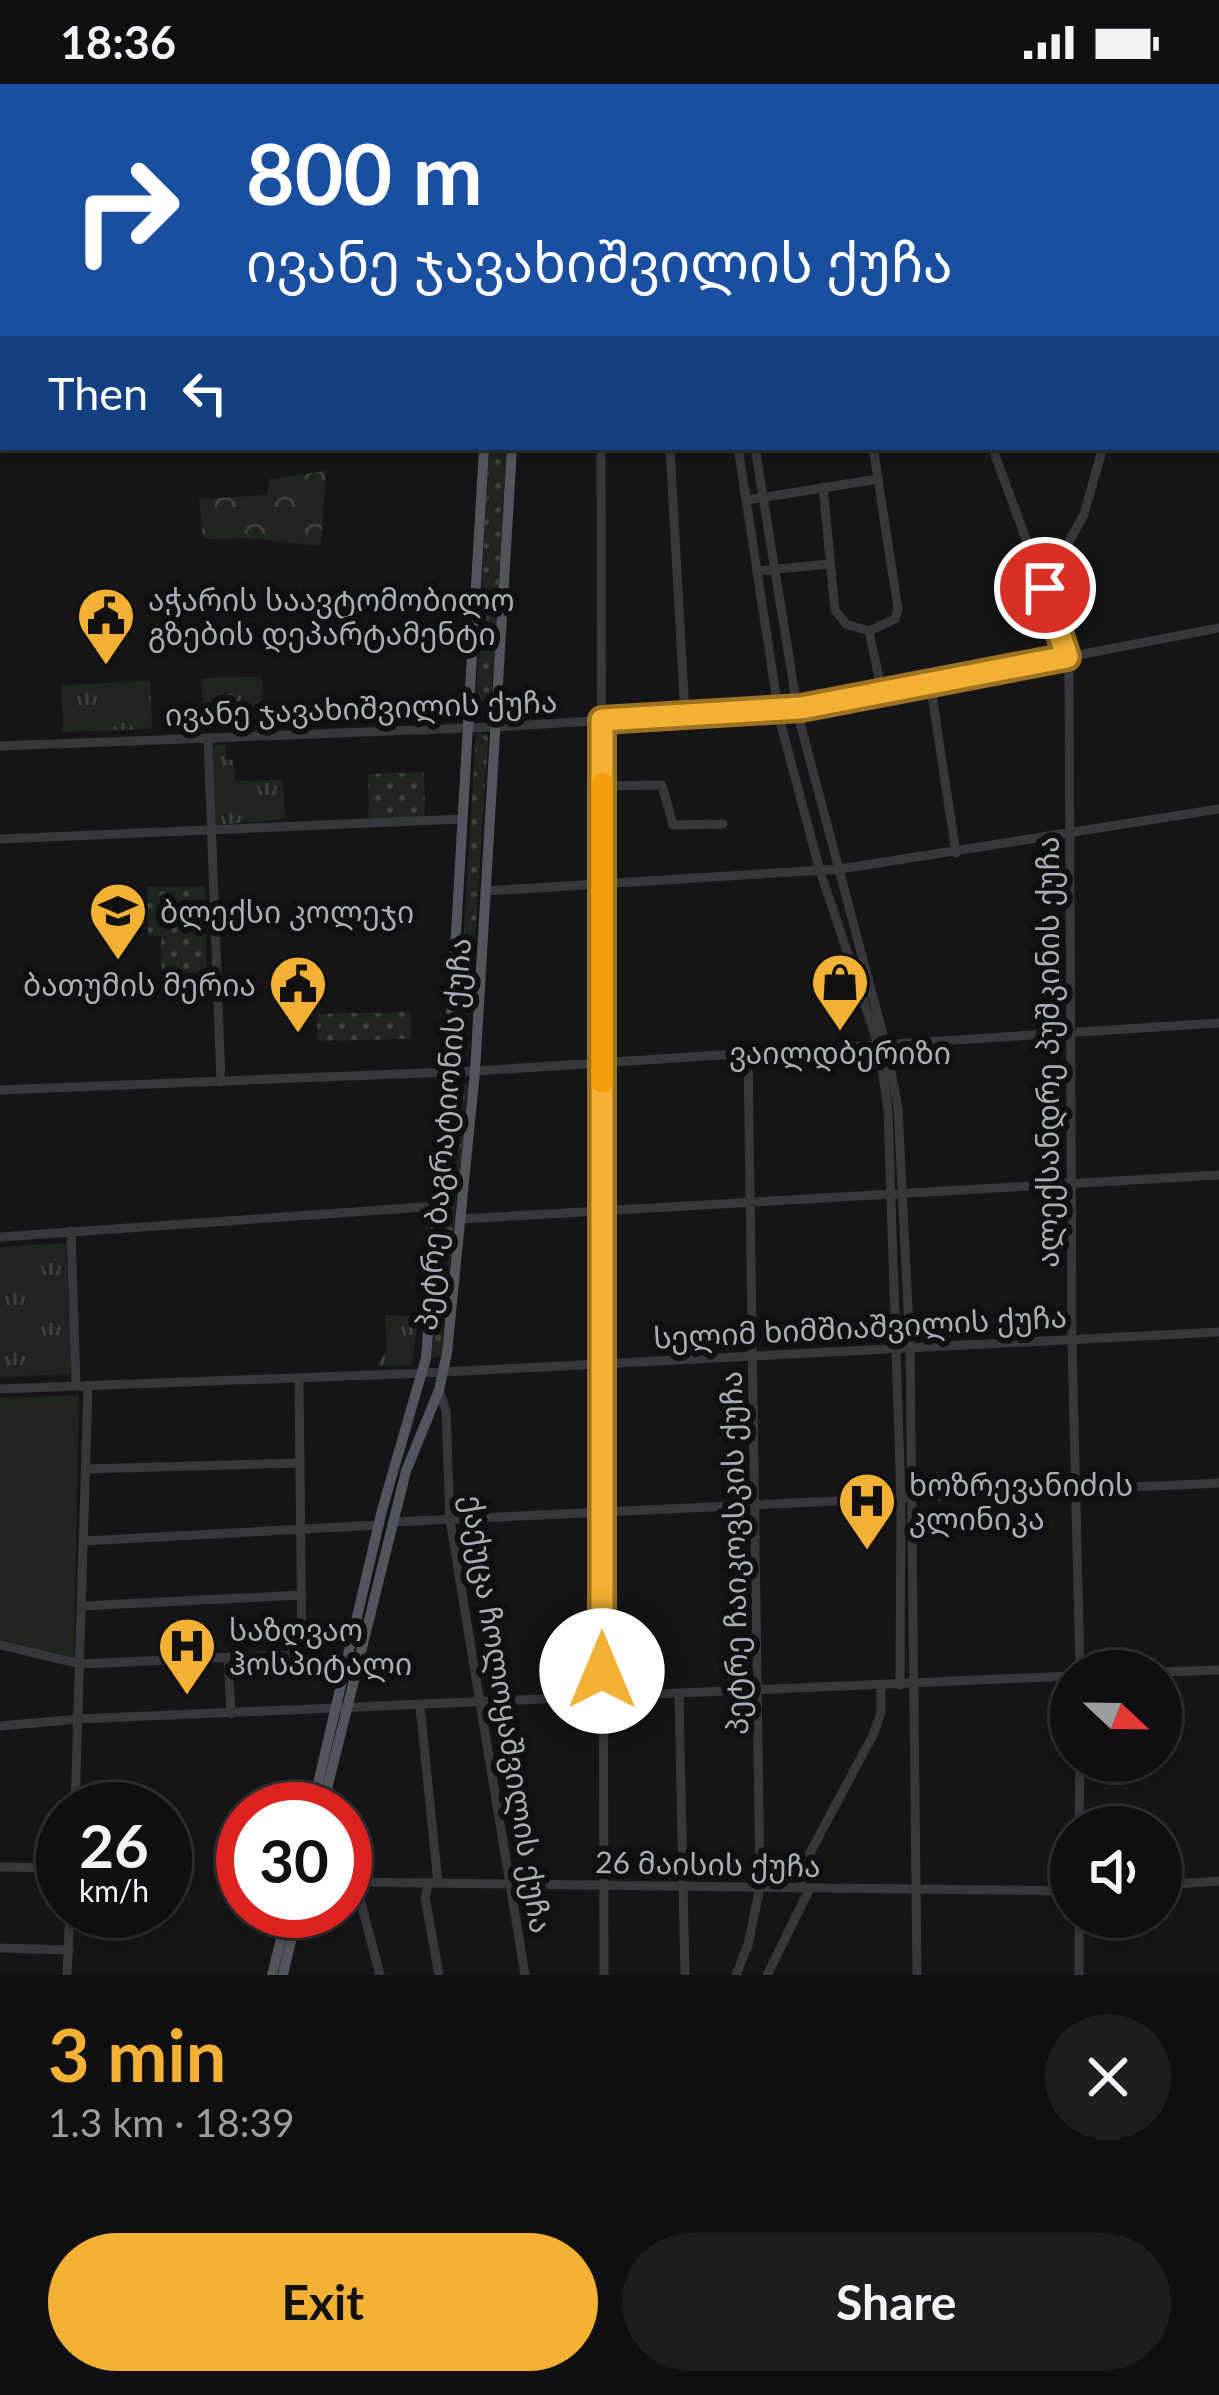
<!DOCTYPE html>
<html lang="en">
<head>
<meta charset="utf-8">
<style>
	:root { --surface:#101012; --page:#1e1e20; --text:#f1f3f6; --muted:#9c9d9f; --line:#303032; --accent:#f2b134 }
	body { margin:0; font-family:Lato,"Noto Sans Georgian",sans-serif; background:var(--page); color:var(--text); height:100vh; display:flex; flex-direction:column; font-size:45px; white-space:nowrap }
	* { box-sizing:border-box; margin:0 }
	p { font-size:39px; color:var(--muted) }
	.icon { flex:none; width:66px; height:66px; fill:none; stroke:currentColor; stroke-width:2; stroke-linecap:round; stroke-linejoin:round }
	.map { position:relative; height:1891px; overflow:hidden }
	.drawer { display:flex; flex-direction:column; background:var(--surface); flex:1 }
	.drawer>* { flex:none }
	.top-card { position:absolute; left:0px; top:0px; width:1221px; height:366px; box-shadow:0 3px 9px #0004,0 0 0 3px var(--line); background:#1a4fa0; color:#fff; overflow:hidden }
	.needle { width:78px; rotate:112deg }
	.controls { position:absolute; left:1050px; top:1566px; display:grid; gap:24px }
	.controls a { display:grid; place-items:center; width:132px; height:132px; border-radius:50%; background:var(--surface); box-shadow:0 3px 9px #0004,0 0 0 3px var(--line); font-size:60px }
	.speed { position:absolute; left:36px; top:1698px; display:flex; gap:24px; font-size:60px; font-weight:700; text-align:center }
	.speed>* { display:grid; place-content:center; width:156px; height:156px; border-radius:50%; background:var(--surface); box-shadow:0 3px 9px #0004,0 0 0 3px var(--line); line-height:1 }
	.speed small { font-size:30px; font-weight:400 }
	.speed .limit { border:18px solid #d22; background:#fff; color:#111 }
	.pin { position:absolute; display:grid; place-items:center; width:102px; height:102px; color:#fff; margin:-51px; border:6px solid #fff; border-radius:50%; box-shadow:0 3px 12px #0007 }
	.me { position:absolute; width:132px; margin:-66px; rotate:0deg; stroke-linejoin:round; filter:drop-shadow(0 0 9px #0008) }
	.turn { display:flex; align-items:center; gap:42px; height:252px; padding:0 48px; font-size:54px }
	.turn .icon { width:156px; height:156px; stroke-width:2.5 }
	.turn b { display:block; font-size:84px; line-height:102px }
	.then { display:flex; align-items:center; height:114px; padding:0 48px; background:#0003; gap:24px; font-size:45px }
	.round { display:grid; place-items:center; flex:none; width:126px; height:126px; border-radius:63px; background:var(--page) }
	.headline { display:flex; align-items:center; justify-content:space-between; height:204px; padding:0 48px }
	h1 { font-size:72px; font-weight:700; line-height:90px; color:var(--accent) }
	.button { display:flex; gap:24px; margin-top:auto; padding:24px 48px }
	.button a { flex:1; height:138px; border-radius:72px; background:var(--accent); color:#111; font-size:48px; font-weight:700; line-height:138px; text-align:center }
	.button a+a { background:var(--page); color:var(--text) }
	.status { display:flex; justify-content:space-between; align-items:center; height:84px; padding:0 60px; background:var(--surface); direction:ltr }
	.status svg { height:33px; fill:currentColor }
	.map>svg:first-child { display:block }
	.grass { fill:url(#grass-dots) }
	.forest { fill:url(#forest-crowns) }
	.park { fill:url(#park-tufts) }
	.pitch { fill:#1e261f }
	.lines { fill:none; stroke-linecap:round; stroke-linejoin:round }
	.minor { stroke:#37383d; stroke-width:9 }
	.major { stroke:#53555c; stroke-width:10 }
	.route-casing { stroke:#9d7322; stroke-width:30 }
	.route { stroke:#f2b134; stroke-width:21 }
	.slow { stroke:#f59e0b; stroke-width:21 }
	.labels { text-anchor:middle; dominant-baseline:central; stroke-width:12; stroke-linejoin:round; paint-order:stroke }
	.poi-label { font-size:30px; fill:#a8adb8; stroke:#111113; text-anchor:start }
	.street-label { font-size:30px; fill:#a8adb8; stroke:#111113 }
</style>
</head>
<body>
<div class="status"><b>18:36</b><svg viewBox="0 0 49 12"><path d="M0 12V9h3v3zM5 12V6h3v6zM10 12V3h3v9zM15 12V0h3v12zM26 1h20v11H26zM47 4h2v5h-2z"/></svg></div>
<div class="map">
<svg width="1219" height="1891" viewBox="0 0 1219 1891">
	<defs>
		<pattern id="grass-dots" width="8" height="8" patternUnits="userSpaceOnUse" patternTransform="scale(3)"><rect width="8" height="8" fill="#1e261f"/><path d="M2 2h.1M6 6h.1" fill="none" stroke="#3c433d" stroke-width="1.8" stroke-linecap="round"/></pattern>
		<pattern id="forest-crowns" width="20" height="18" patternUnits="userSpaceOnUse" patternTransform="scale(3)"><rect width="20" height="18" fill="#1e261f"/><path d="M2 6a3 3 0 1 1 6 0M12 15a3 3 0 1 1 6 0" fill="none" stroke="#3c433d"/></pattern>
		<pattern id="park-tufts" width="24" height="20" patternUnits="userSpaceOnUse" patternTransform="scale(3)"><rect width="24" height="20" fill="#1e261f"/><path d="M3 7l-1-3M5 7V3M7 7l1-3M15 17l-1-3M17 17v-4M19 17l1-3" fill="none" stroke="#3c433d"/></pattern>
	</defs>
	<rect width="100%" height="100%" fill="#161618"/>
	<g class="grass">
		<polygon points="489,363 507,363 490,631 475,634"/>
		<polygon points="476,649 486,649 488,655 467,977 456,979"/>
		<polygon points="424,688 425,736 369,738 368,690"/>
		<polygon points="205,802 207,907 162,908 161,852 148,852 147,803"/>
		<polygon points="411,928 411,955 318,957 317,930"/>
		<polygon points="450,999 468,1000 441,1270 431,1276"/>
	</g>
	<polygon class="forest" points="326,387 321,462 247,454 203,455 199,415 267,411 270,395"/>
	<g class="park">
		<polygon points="262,593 264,644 204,644 201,594"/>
		<polygon points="150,597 152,645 63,648 61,601"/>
		<polygon points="225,661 226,675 233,676 235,697 283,696 285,735 216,741 213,662"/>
		<polygon points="66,1159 71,1290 0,1293 0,1163"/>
		<polygon points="385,1231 418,1232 412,1281 377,1282 387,1266"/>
	</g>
	<polygon class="pitch" points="79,1311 74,1573 0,1557 0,1314"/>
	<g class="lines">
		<g class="minor">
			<polyline points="43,3 45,0"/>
			<polyline points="0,34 3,40"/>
			<polyline points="0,52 3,49"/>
			<polyline points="601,363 604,1891"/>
			<polyline points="670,363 685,630"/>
			<polyline points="738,363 780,637 820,787 879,963 888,1026 901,1415 900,1601"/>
			<polyline points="755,363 799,635 886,962 898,1024 910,1264 917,1891"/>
			<polyline points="992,363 1044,504 1069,584 1072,1256 1080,1587"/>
			<polyline points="823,403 835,526 846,540 869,547 895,535 898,525 873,363"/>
			<polyline points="747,416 878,395"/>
			<polyline points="757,487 830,480"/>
			<polyline points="1044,504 1084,430 1103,363"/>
			<polyline points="869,547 882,608"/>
			<polyline points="930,598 956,769"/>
			<polyline points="208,654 221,998"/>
			<polyline points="0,662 495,643 801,624 1219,544"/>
			<polyline points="602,702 662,701 673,741 723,740"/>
			<polyline points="0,755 461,735"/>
			<polyline points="486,807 840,785 1219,725"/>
			<polyline points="0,1006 475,987 1219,939"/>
			<polyline points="462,1135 1219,1091"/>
			<polyline points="71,1147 76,1301"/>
			<polyline points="0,1153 439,1122"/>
			<polyline points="0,1305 424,1289 1219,1248"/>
			<polyline points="439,1306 446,1327 450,1436 525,1891"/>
			<polyline points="86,1385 300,1379"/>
			<polyline points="393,1438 1219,1399"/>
			<polyline points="84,1457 378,1441"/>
			<polyline points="82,1522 302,1511"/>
			<polyline points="0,1561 81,1580 302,1570 299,1294"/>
			<polyline points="228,1573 231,1630"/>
			<polyline points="1161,1588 1219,1586"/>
			<polyline points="679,1612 685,1891"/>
			<polyline points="420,1622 438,1799"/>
			<polyline points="0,1642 79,1635 1071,1592"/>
			<polyline points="75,1725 88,1301"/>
			<polyline points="1079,1743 1080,1677"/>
			<polyline points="345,1758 380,1891"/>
			<polyline points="0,1783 63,1784"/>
			<polyline points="345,1798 1071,1807"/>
			<polyline points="429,1800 425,1813 439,1891"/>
			<polyline points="1161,1801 1219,1797"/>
			<polyline points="800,1804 803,1782 873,1651 881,1629 881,1603"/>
			<polyline points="0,1864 69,1866"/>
			<polyline points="67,1891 70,1827"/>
			<polyline points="736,1891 748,1861 760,1803 748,970"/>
			<polyline points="767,1891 810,1804"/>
			<polyline points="1079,1891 1079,1833"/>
		</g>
		<g class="major">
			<polyline points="1042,0 1044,3"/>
			<polyline points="1098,2 1111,0"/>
			<polyline points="515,3 515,0"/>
			<polyline points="529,3 529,0"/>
			<polyline points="978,3 986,0"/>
			<polyline points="0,259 3,258"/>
			<polyline points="0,277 3,276"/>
			<polyline points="1218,326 1219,328"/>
			<polyline points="1218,357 1219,360"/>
			<polyline points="312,1725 382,1426 426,1274 448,988 484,363"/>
			<polyline points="322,1725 406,1387 439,1306 447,1269 475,987 512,363"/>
			<polyline points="272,1891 288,1827"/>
			<polyline points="283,1891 298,1827"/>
		</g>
	</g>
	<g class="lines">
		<g class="route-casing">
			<polyline id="route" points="602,1587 602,636 801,624 1067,573 1045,504"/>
		</g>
		<use href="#route" class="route"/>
		<polyline class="slow" points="602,699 602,998"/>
	</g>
	<defs>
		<g id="civic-pin" transform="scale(3)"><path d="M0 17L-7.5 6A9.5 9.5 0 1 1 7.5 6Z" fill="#f2b134" stroke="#111113"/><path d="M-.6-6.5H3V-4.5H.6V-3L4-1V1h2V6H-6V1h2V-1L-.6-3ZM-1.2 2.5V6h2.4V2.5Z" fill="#111"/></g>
		<g id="university-pin" transform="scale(3)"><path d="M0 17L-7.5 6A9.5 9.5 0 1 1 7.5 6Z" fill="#f2b134" stroke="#111113"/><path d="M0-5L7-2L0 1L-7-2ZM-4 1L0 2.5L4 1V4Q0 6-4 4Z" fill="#111"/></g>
		<g id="shop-pin" transform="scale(3)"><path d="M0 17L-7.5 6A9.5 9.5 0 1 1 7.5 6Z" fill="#f2b134" stroke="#111113"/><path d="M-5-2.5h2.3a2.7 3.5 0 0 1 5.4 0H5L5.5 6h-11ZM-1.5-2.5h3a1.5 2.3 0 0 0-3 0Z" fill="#111"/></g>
		<g id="hospital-pin" transform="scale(3)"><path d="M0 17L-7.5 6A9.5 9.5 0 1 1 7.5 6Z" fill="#f2b134" stroke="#111113"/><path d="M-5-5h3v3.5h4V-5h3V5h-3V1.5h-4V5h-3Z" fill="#111"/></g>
	</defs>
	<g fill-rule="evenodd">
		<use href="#civic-pin" x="106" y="532"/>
		<use href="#university-pin" x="118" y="827"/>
		<use href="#shop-pin" x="840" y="898"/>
		<use href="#civic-pin" x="298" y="900"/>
		<use href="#hospital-pin" x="867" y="1417"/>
		<use href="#hospital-pin" x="187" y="1562"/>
	</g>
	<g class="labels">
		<g class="poi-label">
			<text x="148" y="515">აჭარის საავტომობილო<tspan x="148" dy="34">გზების დეპარტამენტი</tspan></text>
			<text x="160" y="827">ბლექსი კოლეჯი</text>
			<text x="256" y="900" text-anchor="end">ბათუმის მერია</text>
			<text x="840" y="968" text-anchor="middle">ვაილდბერიზი</text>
			<text x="909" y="1400">ხოზრევანიძის<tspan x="909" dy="34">კლინიკა</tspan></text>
			<text x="229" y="1545">საზღვაო<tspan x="229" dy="34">ჰოსპიტალი</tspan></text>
		</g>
		<g class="street-label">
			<text transform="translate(361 623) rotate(-2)">ივანე ჯავახიშვილის ქუჩა</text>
			<text transform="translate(1047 968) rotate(-90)">ალექსანდრე პუშკინის ქუჩა</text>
			<text transform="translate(442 1050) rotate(-85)">პეტრე ბაგრატიონის ქუჩა</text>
			<text transform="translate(860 1242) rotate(-3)">სელიმ ხიმშიაშვილის ქუჩა</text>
			<text transform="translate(733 1469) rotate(-91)">პეტრე ჩაიკოვსკის ქუჩა</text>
			<text transform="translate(508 1630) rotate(81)">ქაქუცა ჩოლოყაშვილის ქუჩა</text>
			<text transform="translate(708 1779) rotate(1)">26 მაისის ქუჩა</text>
		</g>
	</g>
</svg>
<div class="controls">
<a><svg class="needle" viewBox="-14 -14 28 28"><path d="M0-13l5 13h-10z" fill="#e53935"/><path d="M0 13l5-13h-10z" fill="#9c9d9f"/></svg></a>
<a><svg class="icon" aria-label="sound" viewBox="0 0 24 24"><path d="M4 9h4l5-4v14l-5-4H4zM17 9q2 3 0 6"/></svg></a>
</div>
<div class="speed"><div>26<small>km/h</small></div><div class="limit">30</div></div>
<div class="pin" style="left:1045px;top:504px;background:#d93025"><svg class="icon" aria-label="arrive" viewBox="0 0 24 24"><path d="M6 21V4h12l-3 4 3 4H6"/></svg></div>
<svg class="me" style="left:602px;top:1587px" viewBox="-20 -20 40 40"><circle r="19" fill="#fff"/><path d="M0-13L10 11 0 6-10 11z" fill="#f2b134"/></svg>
<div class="top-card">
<div class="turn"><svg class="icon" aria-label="right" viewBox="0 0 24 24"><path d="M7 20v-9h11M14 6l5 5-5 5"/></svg><div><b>800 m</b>ივანე ჯავახიშვილის ქუჩა</div></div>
<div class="then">Then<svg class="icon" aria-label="left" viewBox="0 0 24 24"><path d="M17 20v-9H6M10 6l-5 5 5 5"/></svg></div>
</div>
</div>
<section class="drawer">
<div class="headline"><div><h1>3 min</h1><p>1.3 km · 18:39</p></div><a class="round"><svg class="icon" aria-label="close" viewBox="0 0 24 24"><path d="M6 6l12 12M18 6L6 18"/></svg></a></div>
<div class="button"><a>Exit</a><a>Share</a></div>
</section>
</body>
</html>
